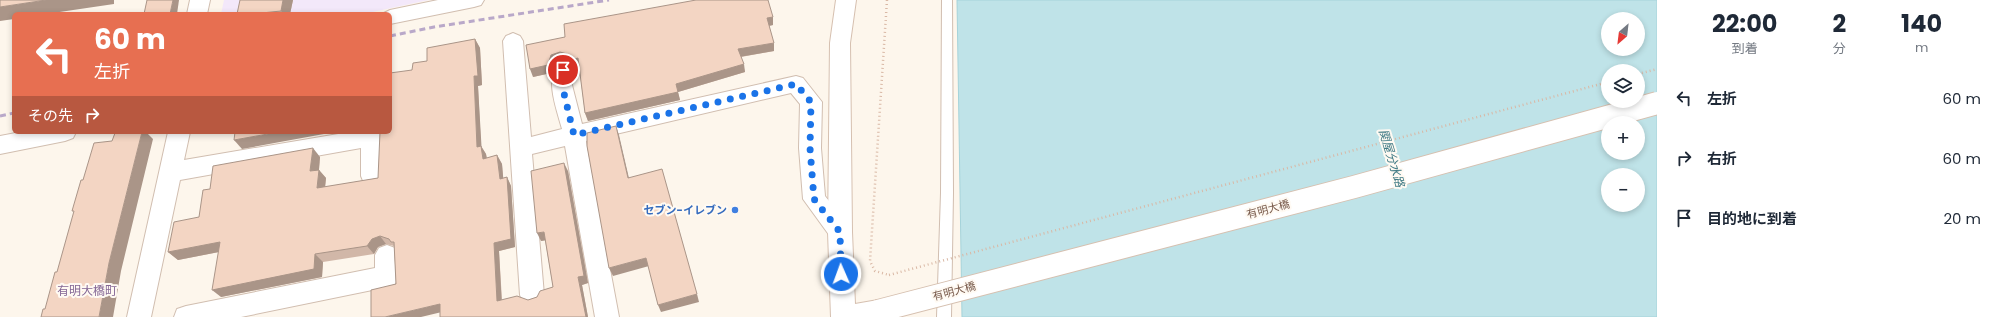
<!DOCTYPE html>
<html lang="ja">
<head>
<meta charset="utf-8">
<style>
	:root { --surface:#fff; --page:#f2f2f3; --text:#1f2937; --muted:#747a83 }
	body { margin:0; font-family:Poppins,"Noto Sans JP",sans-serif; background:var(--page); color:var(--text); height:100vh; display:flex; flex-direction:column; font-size:15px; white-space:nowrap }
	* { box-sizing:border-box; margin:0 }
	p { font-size:13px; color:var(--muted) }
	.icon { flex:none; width:22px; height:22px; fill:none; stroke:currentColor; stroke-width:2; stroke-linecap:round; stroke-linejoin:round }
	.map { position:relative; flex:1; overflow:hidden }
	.drawer { display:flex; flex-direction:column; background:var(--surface); width:340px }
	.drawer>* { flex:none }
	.top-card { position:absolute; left:12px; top:12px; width:380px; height:122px; border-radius:6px; box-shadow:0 2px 6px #0003; background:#e76f51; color:#fff; overflow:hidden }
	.needle { width:26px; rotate:208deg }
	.fabs { position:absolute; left:1601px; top:12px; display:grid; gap:8px }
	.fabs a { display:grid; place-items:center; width:44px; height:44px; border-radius:50%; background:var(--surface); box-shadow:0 2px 6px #0003; font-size:20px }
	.pin { position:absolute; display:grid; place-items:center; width:34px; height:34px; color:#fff; margin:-17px; border:2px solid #fff; border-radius:50%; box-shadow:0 1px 4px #0007 }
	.me { position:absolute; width:44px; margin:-22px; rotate:358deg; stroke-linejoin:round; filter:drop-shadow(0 0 3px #0008) }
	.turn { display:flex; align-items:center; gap:14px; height:84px; padding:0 16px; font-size:18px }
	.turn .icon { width:52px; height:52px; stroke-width:2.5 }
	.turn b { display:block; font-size:28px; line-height:34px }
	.then { display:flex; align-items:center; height:38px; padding:0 16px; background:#0003; gap:8px; font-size:15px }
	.eta { display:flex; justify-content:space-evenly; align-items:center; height:68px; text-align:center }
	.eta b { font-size:24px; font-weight:700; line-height:28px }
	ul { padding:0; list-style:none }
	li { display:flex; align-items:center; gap:12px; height:60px; padding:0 16px }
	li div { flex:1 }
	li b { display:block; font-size:15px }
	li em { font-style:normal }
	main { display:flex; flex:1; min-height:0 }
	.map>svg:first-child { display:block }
	.education { fill:#f3e8fa }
	.water { fill:#bfe3e8; stroke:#a5d3da; fill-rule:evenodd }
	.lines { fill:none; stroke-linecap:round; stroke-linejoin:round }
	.lane-casing { stroke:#d1beb0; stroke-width:2 }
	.street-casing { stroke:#d1beb0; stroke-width:2 }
	.secondary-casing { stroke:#d6c0b0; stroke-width:2 }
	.path { stroke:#d9b8a5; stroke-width:2.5; stroke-dasharray:1 3; stroke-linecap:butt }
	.lane { fill:#fff; fill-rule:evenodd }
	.street { fill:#fff; fill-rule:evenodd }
	.secondary { fill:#fff; fill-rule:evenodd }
	.rail { stroke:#b9a8c9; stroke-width:3; stroke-dasharray:6 4; stroke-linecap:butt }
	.secondary-bridge-casing { stroke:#d6c0b0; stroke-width:24; stroke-linecap:butt }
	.path-bridge { stroke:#d9b8a5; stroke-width:2.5; stroke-dasharray:1 3; stroke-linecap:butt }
	.secondary-bridge { stroke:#fff; stroke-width:22 }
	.wall { fill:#d1b7a8 }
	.shaded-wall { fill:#aa9588 }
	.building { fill:#f3d5c3; stroke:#aa9588 }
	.route { stroke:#1a73e8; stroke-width:7; stroke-dasharray:0 12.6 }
	.shop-dot { fill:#3f7fe0; stroke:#fffaf3; stroke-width:1.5 }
	.labels { text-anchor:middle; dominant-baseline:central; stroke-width:4; stroke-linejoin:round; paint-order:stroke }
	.street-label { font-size:11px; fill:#7a5c4d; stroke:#fffaf3 }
	.shop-label { font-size:11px; font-weight:bold; fill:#366cbe; stroke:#fffaf3; text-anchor:end }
	.water-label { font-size:12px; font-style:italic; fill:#437c86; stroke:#fffaf3 }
	.neighbourhood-label { font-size:12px; fill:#846695; stroke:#fffaf3 }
</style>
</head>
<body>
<main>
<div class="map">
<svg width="1657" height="317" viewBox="0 0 1657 317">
	<rect width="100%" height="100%" fill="#fdf6ec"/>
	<polygon class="education" points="224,0 429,0 363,14 221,14"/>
	<path class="water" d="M957,0H1657V317H962ZM1608,19H1638V49H1608ZM1608,71H1638V101H1608ZM1608,123H1638V153H1608ZM1608,175H1638V205H1608Z"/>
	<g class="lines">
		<g class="lane-casing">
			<polygon id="lane" points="942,0 952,0 953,193 951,317 937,317 941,193"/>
		</g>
		<g class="street-casing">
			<g id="street">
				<polygon points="190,0 210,0 207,14 187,14"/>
				<polygon points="438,0 484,0 481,5 474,7 390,24 390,14 382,14 390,10"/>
				<path d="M513,33L520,36L523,41L531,137L562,129C557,110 546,83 556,64L563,62L570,64L573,70L572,85L582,124L796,76L803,78L822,102L821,148L825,196L848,225L852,232L848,239L840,242L832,239L803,199L799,148L800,104L791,93L586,141L619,317H595L565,146L532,154L544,295L541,303L532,306L523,303L520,295L503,41L506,36Z"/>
				<polygon points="21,132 76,132 73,138 65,141 0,154 0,136"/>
				<polygon points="168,132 190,132 184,160 350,132 380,132 383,137 383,176 380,183 372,185 364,183 361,176 361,148 180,180 151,317 127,317"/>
				<path d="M387,245L395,248C401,259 401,272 395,284L387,287L241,317H174L177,309L186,306L375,268V255L379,248Z"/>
			</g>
		</g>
		<g class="secondary-casing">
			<polygon id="secondary" points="836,0 856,0 850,43 852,232 855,304 878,300 887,303 890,311 888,317 831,317 828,232 830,43"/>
		</g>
		<g class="path">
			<polyline points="887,0 870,261 875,271 889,275"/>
			<polyline points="1638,74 1657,69"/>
		</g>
		<use href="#lane" class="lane"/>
		<use href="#street" class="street"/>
		<use href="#secondary" class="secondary"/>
		<g class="rail">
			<polyline points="390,36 434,27 609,0"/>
			<polyline points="0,116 14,113"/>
		</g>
		<g class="secondary-bridge-casing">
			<polyline id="secondary-bridge" points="878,311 1354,187 1657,103"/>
		</g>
		<polyline class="path-bridge" points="889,275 1608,82"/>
		<use href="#secondary-bridge" class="secondary-bridge"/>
	</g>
	<g class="wall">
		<polygon points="293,0 290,14 237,14"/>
		<polygon points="773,17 773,25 769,26 774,51 741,57 745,72 678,92 680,100 588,121 585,113 579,67 574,68 570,63 563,61 555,63 551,73 533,77 565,37"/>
		<polygon points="475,39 480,48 482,85 478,86 481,146 486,154 487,158 497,155 502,164 503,178 507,177 511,186 515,247 499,251 502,300 528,300 537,297 553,287 545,240 541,241 568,171 588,283 582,285 588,317 440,312 396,284 394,246 386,244 378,247 374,254 323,262 322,277 221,297 219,252 178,260 168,252 199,217 210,189 320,157 319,170 326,178 325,187 378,178 412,70 427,61"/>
	</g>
	<g class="shaded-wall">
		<polygon points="46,0 114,0 114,4 46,14 14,14 14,19 0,21 0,7"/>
		<polygon points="173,0 179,0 177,14 170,14"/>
		<polygon points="283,0 293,0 290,14 283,14 281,11"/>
		<polygon points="773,17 773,25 768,26 767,18"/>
		<polygon points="475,39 480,48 482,85 478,86 482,155 477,147 474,76"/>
		<polygon points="774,43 774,51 739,57 738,49"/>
		<polygon points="560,52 563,61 555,63 551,73 533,77 530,69 551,55"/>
		<polygon points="578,58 580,66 574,68 571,60"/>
		<polygon points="744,64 745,72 678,92 676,84"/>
		<polygon points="678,92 680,100 588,121 585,113"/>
		<polygon points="616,126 619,135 631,187 628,178"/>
		<polygon points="142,132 146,132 153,139 121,271 113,317 99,317 109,263"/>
		<polygon points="279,132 335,132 242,149 234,140"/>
		<polygon points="481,146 486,154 488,167 483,159"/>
		<polygon points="313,148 320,157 318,180 310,171"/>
		<polygon points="497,155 502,164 504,187 500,179"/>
		<polygon points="564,163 568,171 588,283 582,285 588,317 586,317 578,277"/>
		<polygon points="319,170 326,178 324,197 317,188"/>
		<polygon points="507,177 511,186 515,247 499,251 502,308 497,301 494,243"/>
		<polygon points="544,232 548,240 541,241 537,233"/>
		<polygon points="380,236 386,244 378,247 374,254 367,246 372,239"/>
		<polygon points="220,242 229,250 178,260 168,252"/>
		<polygon points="315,254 323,262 322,277 221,297 212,290"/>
		<polygon points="646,258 649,266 613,276 609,268"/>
		<polygon points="697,294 699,302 661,312 658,305"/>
		<polygon points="440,304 446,311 421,317 385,317"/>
	</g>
	<g class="building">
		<polygon points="0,0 46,0 0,7"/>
		<polygon points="147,0 173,0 170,14 144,14"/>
		<polygon points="240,0 283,0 281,11 252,14 237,14"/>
		<polygon points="696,0 768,0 773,17 767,18 774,43 738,49 744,64 676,84 678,92 585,113 578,58 571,60 567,54 560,52 551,55 548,65 530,69 526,45 565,37 564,24"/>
		<polygon points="475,39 478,76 474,76 477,147 481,146 483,159 497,155 500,179 507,177 511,239 494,243 497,301 517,296 528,300 537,297 540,291 553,287 544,232 537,233 531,171 564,163 584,276 578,277 586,317 440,317 440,304 385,317 371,317 371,290 396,284 394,242 391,242 389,239 380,236 372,239 367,246 315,254 314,269 212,290 220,242 168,252 174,222 199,217 203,190 210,189 213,166 313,148 310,171 319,170 317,188 378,178 380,132 390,132 390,73 412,70 413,63 427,61 427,48"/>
		<polygon points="616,126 628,178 662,169 697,294 658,305 646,258 609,268 587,146 587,133"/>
		<polygon points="121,132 142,132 109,263 99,317 41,317 43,309 45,309 55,272 57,272 74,211 72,211 81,180 83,180 94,143 112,141 115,133"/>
		<polygon points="235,132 279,132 234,140"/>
	</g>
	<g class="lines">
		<polyline class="route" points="563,70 562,85 574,135 796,84 811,102 810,148 814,199 840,232 841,274"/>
	</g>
	<circle class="shop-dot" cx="735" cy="210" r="4"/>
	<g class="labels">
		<g class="street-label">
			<text transform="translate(1268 209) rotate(-15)">有明大橋</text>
			<text transform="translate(954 291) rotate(-15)">有明大橋</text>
		</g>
		<g class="shop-label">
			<text x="727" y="210">セブン-イレブン</text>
		</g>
		<g class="water-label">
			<text transform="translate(1392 158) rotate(73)">関屋分水路</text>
		</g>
		<g class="neighbourhood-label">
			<text x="87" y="290">有明大橋町</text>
		</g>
	</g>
</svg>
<div class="fabs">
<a><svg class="needle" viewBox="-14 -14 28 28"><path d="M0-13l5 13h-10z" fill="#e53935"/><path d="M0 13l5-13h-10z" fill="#747a83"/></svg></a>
<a><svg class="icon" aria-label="layers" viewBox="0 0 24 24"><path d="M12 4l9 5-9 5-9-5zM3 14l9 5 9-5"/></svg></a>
<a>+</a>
<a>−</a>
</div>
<div class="pin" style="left:563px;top:70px;background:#d93025"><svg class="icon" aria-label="arrive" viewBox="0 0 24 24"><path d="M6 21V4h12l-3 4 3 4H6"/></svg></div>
<svg class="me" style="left:841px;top:274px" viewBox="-20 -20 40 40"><circle r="17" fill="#1a73e8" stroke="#fff" stroke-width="3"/><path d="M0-11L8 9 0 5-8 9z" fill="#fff"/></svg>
<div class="top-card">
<div class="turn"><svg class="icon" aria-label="left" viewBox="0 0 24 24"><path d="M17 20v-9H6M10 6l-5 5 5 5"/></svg><div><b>60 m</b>左折</div></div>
<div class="then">その先<svg class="icon" aria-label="right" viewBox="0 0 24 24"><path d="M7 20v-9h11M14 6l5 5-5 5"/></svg></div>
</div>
</div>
<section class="drawer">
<div class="eta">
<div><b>22:00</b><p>到着</p></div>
<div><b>2</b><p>分</p></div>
<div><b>140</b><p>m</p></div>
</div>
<ul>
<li><svg class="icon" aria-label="left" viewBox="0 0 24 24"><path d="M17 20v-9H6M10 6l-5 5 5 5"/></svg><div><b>左折</b></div><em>60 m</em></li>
<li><svg class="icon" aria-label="right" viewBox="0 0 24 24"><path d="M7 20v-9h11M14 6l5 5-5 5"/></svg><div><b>右折</b></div><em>60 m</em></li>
<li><svg class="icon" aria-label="arrive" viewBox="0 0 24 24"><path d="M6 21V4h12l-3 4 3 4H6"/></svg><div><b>目的地に到着</b></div><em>20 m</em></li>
</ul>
</section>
</main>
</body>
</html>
